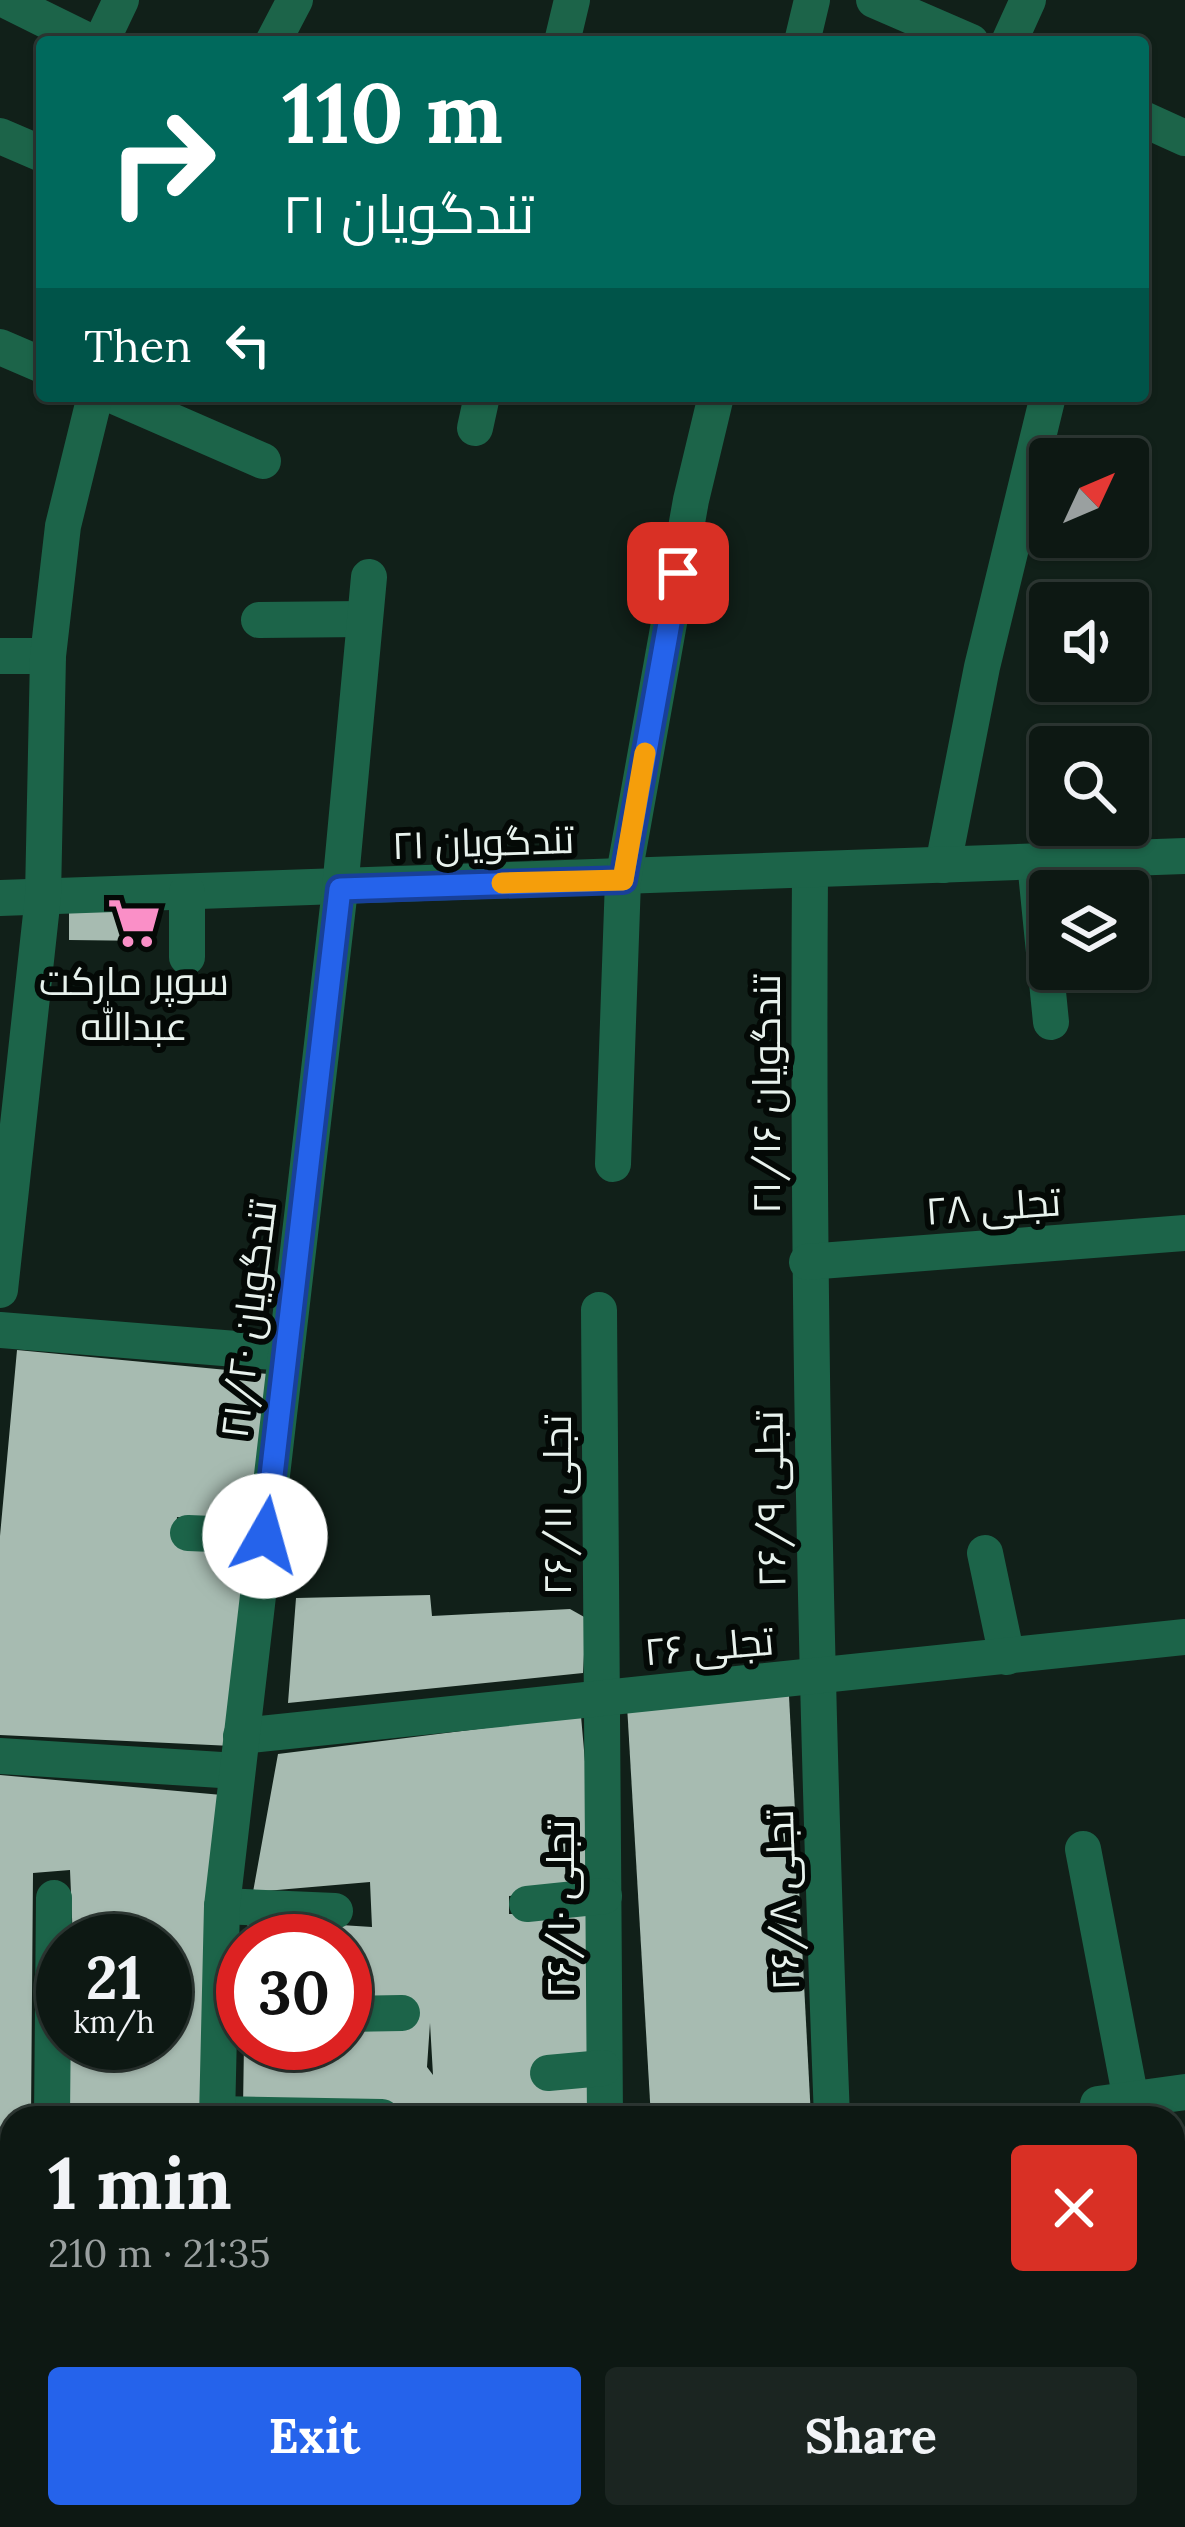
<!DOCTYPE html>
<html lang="en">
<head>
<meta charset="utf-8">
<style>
	:root { --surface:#0d1813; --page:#1b2521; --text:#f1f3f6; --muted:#9aa0a0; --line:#2d3733; --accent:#2563eb }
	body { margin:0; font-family:Lora,Cairo,serif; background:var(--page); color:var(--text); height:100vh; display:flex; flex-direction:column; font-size:45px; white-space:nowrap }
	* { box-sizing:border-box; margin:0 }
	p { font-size:39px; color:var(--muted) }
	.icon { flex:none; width:66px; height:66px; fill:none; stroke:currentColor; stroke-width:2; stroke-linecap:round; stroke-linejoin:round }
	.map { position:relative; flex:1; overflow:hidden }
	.drawer { position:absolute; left:0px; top:2106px; width:1185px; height:423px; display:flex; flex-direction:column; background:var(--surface); border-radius:36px 36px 0 0; box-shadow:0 3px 9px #0004,0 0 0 3px var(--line) }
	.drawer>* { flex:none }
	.banner { position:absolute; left:36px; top:36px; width:1113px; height:366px; border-radius:12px; box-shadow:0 3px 9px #0004,0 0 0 3px var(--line); background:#00695c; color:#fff; overflow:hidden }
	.needle { width:78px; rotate:46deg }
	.fabs { position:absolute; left:1029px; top:438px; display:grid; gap:24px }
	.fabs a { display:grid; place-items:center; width:120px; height:120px; border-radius:12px; background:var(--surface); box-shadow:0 3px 9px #0004,0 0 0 3px var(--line); font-size:60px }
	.speed { position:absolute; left:36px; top:1914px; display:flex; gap:24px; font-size:60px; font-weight:700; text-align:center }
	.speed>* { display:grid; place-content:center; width:156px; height:156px; border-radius:50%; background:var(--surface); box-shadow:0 3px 9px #0004,0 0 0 3px var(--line); line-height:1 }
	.speed small { font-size:30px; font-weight:400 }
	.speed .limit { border:18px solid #d22; background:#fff; color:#111 }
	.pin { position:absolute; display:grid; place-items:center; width:102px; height:102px; color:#fff; margin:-51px; border-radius:24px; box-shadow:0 6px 18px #0006 }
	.me { position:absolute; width:132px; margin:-66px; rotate:7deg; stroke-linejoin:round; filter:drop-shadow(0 0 9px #0008) }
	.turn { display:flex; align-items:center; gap:42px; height:252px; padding:0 48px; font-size:54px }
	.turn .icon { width:156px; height:156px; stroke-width:2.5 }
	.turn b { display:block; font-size:84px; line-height:102px }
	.then { display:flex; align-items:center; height:114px; padding:0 48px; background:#0003; gap:24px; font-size:45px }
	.round { display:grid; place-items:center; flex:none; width:126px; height:126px; border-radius:12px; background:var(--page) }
	.overview { display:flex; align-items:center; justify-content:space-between; height:204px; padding:0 48px }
	h1 { font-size:72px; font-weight:800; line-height:90px }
	.action { display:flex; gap:24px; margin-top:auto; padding:24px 48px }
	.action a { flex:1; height:138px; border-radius:12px; background:var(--accent); color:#fff; font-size:48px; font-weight:800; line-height:138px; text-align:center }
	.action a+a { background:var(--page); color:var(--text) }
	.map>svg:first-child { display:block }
	.building { fill:#a7bbb1; fill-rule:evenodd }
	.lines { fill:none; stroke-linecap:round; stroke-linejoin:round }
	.minor { stroke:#1c6449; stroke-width:36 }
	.route-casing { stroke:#184099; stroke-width:30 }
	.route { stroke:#2563eb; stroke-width:21 }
	.slow { stroke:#f59e0b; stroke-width:21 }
	.labels { text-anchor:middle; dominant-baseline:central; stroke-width:12; stroke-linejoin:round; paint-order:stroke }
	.street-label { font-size:39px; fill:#e8f2ed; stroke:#040906 }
	.poi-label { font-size:39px; fill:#e8f2ed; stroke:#040906 }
</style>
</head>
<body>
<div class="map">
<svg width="1185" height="2527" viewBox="0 0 1185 2527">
	<rect width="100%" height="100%" fill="#112019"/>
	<g class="building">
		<polygon points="158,904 152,941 69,940 69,911"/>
		<polygon points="17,1350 268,1374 251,1523 177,1517 175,1539 250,1546 232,1746 0,1735 0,1536"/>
		<polygon points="430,1595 432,1616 570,1609 586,1618 583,1673 288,1703 296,1598"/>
		<polygon points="789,1696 811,2118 651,2118 627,1705"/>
		<path d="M581,1716L596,1887L509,1896V1914L587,1913L596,2118H395L243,2108L244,2043H345V1941H247L248,1919L372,1927L370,1882L253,1892L278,1754ZM430,2023L433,2075L427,2067Z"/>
		<polygon points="0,1775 222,1795 203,2118 68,2118 69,2043 165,2043 165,1941 73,1941 70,1870 33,1873 31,2118 12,2118 12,2202 0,2203"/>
		<polygon points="12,2258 12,2517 28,2517 28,2527 0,2527 0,2259"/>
		<polygon points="66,2517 194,2517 193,2527 66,2527"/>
		<polygon points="247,2517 832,2517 832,2527 246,2527"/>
		<polygon points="961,2517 1172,2517 1174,2527 961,2527"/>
	</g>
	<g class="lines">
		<g class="minor">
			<polyline points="5,0 90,42"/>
			<polyline points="874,0 971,42"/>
			<polyline points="101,42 121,0"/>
			<polyline points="273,42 295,0"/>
			<polyline points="562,42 572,0"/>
			<polyline points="802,42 812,0"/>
			<polyline points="1009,42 1028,0"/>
			<polyline points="1143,119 1185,138"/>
			<polyline points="0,136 42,154"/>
			<polyline points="0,347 42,365"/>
			<polyline points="114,396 263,461"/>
			<polyline points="475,428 482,396"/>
			<polyline points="259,620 364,619"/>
			<polyline points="0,656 48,656"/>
			<polyline points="1035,862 1051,1022"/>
			<polyline points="943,865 982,667 1048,396"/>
			<path d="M810,871C807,1287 816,1702 832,2118"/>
			<polyline points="0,898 1185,856"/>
			<polyline points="187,957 187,892"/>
			<polyline points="613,1164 623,880 691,500 716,396"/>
			<polyline points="807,1262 1185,1233"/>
			<polyline points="0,1290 43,896 48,656 63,526 95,396"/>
			<polyline points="599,1310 605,2118"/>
			<polyline points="0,1330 286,1353"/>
			<polyline points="188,1533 264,1536"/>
			<polyline points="985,1553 1007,1657"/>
			<polyline points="241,1736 1185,1637"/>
			<polyline points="0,1756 237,1771"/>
			<polyline points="1083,1849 1131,2100"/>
			<polyline points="527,1904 604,1896"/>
			<polyline points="222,1906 335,1911"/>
			<polyline points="345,2014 402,2013"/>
			<polyline points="548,2073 603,2068"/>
			<polyline points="217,2114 382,2117"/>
			<polyline points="52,2118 54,1898"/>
			<polyline points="217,2118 222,1906 340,889 369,577"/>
			<polyline points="1101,2118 1098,2104 1185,2092"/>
			<polyline points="0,2247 12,2246"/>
			<polyline points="1173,2425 1185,2476"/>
			<polyline points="48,2527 48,2517"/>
			<polyline points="208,2527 209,2517"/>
		</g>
	</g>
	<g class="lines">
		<g class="route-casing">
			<polyline id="route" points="265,1536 340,889 623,880 678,573"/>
		</g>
		<use href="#route" class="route"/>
		<polyline class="slow" points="502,883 623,880 645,753"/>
	</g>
	<defs>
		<g id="supermarket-bare" transform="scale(4.14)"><path d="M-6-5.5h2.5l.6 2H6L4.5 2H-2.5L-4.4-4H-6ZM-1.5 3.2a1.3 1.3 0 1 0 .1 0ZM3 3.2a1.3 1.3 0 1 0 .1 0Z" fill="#fa8fc7" stroke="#040906" stroke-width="2.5" paint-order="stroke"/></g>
	</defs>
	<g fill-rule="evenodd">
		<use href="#supermarket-bare" x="134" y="923"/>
	</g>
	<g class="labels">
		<g class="street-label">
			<text transform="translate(483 842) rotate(-2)">۲۱ تندگویان</text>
			<text transform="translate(766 1094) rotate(-90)">۲۱/۱۶ تندگویان</text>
			<text transform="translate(993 1206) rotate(-4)">۲۸ تجلی</text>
			<text transform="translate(248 1319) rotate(-83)">۲۱/۲۰ تندگویان</text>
			<text transform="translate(770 1499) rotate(-91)">۲۶/۹ تجلی</text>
			<text transform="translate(557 1505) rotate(-90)">۲۶/۱۱ تجلی</text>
			<text transform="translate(709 1646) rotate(-5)">۲۶ تجلی</text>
			<text transform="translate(782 1900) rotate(-92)">۲۶/۸ تجلی</text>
			<text transform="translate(560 1909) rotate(-90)">۲۶/۱۰ تجلی</text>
		</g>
		<g class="poi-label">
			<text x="134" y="981">سوپر مارکت<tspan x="134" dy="45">عبدالله</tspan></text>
		</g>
	</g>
</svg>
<div class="fabs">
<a><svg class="needle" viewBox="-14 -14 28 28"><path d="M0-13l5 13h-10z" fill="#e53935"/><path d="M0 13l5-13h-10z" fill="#9aa0a0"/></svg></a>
<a><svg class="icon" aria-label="sound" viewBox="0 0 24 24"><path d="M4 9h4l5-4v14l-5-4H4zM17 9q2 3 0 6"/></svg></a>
<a><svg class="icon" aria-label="search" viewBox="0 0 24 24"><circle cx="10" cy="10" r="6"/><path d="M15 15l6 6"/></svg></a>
<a><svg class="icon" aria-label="layers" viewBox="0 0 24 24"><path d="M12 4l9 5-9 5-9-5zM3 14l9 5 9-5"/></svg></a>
</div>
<div class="speed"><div>21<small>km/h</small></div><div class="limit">30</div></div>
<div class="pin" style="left:678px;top:573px;background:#d93025"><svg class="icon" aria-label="arrive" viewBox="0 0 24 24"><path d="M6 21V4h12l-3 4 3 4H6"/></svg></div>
<svg class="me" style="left:265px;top:1536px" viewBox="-20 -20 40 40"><circle r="19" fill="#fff"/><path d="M0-13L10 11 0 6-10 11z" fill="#2563eb"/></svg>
<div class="banner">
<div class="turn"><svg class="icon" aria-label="right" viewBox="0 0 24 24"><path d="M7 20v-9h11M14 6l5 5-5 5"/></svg><div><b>110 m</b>۲۱ تندگویان</div></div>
<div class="then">Then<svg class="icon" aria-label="left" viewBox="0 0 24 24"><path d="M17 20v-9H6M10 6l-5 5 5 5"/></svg></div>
</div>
<section class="drawer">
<div class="overview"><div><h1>1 min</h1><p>210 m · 21:35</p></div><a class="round" style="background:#d93025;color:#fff"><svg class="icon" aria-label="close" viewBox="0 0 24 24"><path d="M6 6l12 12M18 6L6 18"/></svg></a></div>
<div class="action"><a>Exit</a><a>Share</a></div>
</section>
</div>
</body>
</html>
